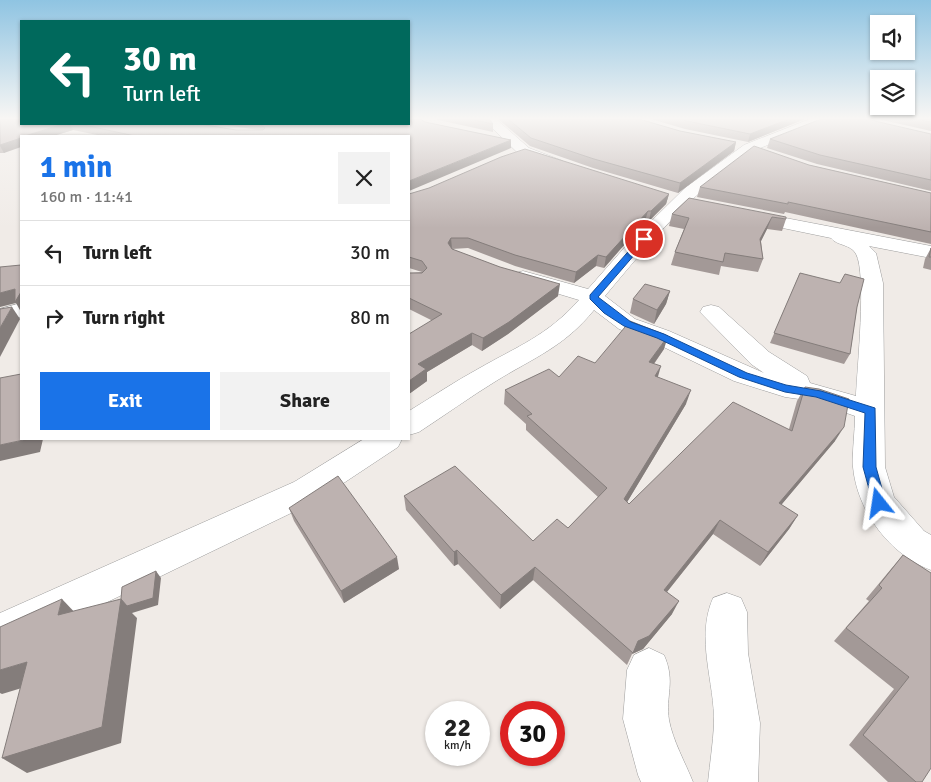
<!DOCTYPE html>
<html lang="en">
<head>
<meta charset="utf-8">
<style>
	:root { --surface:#fff; --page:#f2f2f2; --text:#222; --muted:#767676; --line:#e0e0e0; --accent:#1a73e8 }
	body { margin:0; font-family:Signika,sans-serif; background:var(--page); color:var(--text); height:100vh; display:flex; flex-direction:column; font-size:19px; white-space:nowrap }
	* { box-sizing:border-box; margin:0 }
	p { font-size:16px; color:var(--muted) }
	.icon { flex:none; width:28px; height:28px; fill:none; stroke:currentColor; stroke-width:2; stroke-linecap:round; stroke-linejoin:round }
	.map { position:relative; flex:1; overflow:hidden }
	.drawer { position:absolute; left:20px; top:135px; width:390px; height:305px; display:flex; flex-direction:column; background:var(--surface); border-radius:0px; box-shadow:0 1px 4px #0004 }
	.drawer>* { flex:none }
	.top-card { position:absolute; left:20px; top:20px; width:390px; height:105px; border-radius:0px; box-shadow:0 1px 4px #0004; background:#00695c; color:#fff; overflow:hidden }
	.buttons { position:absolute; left:870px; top:15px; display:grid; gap:10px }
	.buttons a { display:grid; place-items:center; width:45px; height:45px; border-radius:0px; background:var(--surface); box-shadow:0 1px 4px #0004; font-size:25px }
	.speed { position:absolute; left:425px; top:701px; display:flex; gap:10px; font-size:25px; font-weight:700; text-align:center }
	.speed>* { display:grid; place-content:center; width:65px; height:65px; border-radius:50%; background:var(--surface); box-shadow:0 1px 4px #0004; line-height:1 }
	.speed small { font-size:12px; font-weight:400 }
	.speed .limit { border:8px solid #d22; background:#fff; color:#111 }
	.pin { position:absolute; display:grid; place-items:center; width:42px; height:42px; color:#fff; margin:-21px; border:2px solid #fff; border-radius:50%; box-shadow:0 1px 5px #0007 }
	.me { position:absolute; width:55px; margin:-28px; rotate:345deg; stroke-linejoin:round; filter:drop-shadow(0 0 4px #0008) }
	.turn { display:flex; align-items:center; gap:18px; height:105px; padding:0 20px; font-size:22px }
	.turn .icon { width:65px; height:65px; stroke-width:2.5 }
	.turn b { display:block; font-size:35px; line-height:42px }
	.round { display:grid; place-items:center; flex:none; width:52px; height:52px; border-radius:0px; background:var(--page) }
	.overview { display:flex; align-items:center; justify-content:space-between; height:85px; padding:0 20px }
	h1 { font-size:30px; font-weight:700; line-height:38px; color:var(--accent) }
	.button { display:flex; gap:10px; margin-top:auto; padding:10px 20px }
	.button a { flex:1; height:58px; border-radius:0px; background:var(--accent); color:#fff; font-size:20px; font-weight:700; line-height:58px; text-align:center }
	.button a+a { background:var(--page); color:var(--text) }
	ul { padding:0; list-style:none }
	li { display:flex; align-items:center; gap:15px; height:65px; padding:0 20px; border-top:1px solid var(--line) }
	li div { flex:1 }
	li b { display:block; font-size:19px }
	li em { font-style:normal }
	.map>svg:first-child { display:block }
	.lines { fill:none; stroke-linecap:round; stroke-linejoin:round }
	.minor-casing { stroke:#9d9d9d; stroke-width:1 }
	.minor { fill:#fff; fill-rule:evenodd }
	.wall { fill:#a39997 }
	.shaded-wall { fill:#847d7b }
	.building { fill:#bdb2b0; stroke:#847d7b }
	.route { fill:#1a73e8; stroke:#114b97 }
</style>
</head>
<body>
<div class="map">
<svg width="931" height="782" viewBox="0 0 931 782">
	<rect width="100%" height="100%" fill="#f0ebe7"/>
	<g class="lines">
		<g class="minor-casing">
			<g id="minor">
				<polygon points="483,119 496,119 529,148 563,161 565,164 558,168 519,154"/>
				<path d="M810,119H826C815,132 770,141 753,152C694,189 649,243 605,296L635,319L669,331L764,373L751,364L700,312L703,307L711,305L719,307L769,352L807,376L810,383L856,396C857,369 867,274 856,254C851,244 837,246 831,238L749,221L743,220L740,216L743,212L749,211L931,246V258L869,246L876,253L883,283L885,467L894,497L924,531L931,535V570C890,555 857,511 853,467C852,450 855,432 855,416L813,401L785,397L734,381L651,341L619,329L594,310C564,347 535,357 496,381C470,397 445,415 419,432L409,435V411C432,397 454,382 478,369C518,346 547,336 579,300L516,281L512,277L516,273L523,271L588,289L625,247L685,188L744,145Z"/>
				<polygon points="21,303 21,317 0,323 0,309"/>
				<polygon points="364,439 402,439 398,447 318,500 0,654 0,613 294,482"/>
				<path d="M727,593L741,598L747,612L748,653L760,723L758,782H708C710,763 713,743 714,724C715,682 695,639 713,598Z"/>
				<path d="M649,648L664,655C676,682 665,696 669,720C673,741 685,762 693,782H641L638,775L623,719L627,670L634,655Z"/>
			</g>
		</g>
		<use href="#minor" class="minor"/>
	</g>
	<g class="wall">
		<polygon points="0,119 21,124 199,124 236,130 257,130 220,124 409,124 425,122 511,140 511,148 409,136 102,136 73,130 53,136 21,136 4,153 0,153"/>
		<polygon points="434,119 489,119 493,124 493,132"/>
		<polygon points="498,119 639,119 680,131 736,142 734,151 678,193 593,168 530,146"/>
		<polygon points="651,119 805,119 748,142 685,129"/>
		<polygon points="878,119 931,119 931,131"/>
		<polygon points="931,134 931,191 817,164 767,148 770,139"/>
		<polygon points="809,165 931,193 931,244 785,212 784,214 697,197 700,187"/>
		<polygon points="409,194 669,194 666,204 649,221 645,221 604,268 596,266 574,283 515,266 468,248 452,249 558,296 508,334 482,351 472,345 427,372 427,381 409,394 431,320 409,309 409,273 422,272 409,268"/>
		<polygon points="689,198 786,219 782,231 767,229 761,241 763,259 758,272 721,266 719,275 671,265 675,252 684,229 669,226 672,214"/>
		<polygon points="931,248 931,270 923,268 925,259"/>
		<polygon points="800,273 857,307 850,354 844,364 770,343"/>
		<polygon points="670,291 666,304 654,324 630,313 633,299"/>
		<polygon points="664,349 654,364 658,377 686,404 627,502 629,504 789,429 797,401 805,387 835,441 781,505 798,515 789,529 760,566 713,534 667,592 672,614 643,649 632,654 627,665 533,580 500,609 458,564 454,566 406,510 404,496 533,541 568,528 598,497 526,430 526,424 504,404 505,390 559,377 595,363"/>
		<polygon points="289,508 399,569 344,603 294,521"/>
		<polygon points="903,555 922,782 888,782 849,745 894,689 834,641 869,601 866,599 891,569"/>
	</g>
	<g class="shaded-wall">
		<polygon points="789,119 805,119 748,142 750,134"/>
		<polygon points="63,124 70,124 73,130 53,136 25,136"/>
		<polygon points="21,138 21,147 4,153 0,146 0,145"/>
		<polygon points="511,140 511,148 409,191 409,181"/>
		<polygon points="736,142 734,151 678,193 680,183"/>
		<polygon points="669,194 666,204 649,221 651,211"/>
		<polygon points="648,211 645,221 604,268 606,257"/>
		<polygon points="772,217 767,229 756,251 760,239"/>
		<polygon points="451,238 452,249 448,243"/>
		<polygon points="598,255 596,266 574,283 576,272"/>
		<polygon points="560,284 558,296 508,334 482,351 483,338"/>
		<polygon points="15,289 21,292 21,312 16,303 0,307 0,293"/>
		<polygon points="670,291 666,304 654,324 657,310"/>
		<polygon points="12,307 20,319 0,357 0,328"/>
		<polygon points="472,333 472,345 427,372 427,381 409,394 409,381 418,364"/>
		<polygon points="668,336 664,349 645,376 649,362"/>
		<polygon points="661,366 657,380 655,376"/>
		<polygon points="691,390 686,404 620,514 624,499"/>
		<polygon points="844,427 835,441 771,517 779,503"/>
		<polygon points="28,439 43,439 40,452 0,461 0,445"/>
		<polygon points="798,515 789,529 760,566 768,552"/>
		<polygon points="720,520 713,534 658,603 664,590"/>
		<polygon points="457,550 458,564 454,566 454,552"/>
		<polygon points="397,557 399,569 344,603 341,591"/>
		<polygon points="535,567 533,580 500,609 501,595"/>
		<polygon points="156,571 161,578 158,605 132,613 137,618 121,743 27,773 2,758 121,599"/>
		<polygon points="62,599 80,618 58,615"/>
		<polygon points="679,601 672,614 643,649 632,654 627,665 638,641"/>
		<polygon points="27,662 48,680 2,694 0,693 0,670"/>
	</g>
	<g class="building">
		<polygon points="0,119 21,119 21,124 63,124 25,136 21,136 21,138 0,145"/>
		<polygon points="409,119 420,119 425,122 511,140 409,181 409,136 135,136 79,124 199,124 236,130 263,130 265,128 260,124 409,124"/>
		<polygon points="470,119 489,119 493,124"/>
		<polygon points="508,119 639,119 680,131 736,142 680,183 594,159 531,138"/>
		<polygon points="679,119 789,119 750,134 687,121"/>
		<polygon points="821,119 866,119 931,134 931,180 820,155 770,139"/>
		<polygon points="916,119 931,119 931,122"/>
		<polygon points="754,146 809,165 931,193 931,232 788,202 788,204 700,187"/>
		<polygon points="525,149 669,194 651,211 648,211 606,257 598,255 576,272 515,255 468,238 451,238 448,243 452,249 500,267 560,284 509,322 483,338 472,333 418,364 426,369 409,381 409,334 442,314 409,298 409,273 422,273 427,268 422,261 409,257 409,194 429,188 501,157"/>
		<polygon points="689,198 786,217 786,219 772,217 760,239 763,259 725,253 723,262 675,252 689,218 672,214"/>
		<polygon points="931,248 931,257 929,257"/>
		<polygon points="21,265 21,292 15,302 15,289 0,293 0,267"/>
		<polygon points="800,273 840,283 845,274 864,279 857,307 850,354 774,333"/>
		<polygon points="645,284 670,291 657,310 633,299"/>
		<polygon points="12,307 0,328 0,309"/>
		<polygon points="630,321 668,336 649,362 661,366 655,376 691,390 624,499 629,504 733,402 792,431 805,387 819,389 849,399 844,427 779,503 798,515 768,552 720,520 664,590 679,601 649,636 638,641 633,653 535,567 501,595 457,550 454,552 404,496 455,466 533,541 557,519 568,528 607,488 527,416 532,414 505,390 549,369 559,377 578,356 595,363"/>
		<polygon points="21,374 21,439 28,439 0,445 0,378"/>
		<polygon points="338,476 397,557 341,591 289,508"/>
		<polygon points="903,555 931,573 931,768 922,782 916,782 863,735 909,677 846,628 882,588 879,585"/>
		<polygon points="156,571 153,598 127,606 121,599 122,587"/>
		<polygon points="62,599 58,615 121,599 102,727 2,758 27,662 0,670 0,627"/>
	</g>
	<linearGradient id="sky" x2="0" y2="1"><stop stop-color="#8fc4e2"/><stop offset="0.52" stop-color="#f8f6f4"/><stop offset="1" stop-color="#f8f6f4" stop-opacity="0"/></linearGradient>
	<rect width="931" height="228" fill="url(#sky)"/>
	<polygon class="route" points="641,237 648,239 598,297 631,322 664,334 747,373 786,385 821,391 875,408 876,467 886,503 884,507 874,507 863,467 865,413 816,397 785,392 739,377 657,338 624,326 604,313 590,299 590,295"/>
</svg>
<div class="buttons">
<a><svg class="icon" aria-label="sound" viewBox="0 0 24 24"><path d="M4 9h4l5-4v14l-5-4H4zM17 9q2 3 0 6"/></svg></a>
<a><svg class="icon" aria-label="layers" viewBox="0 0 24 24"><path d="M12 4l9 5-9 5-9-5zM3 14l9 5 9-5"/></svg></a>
</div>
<div class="speed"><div>22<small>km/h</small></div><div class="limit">30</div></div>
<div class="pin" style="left:644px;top:239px;background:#d93025"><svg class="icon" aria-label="arrive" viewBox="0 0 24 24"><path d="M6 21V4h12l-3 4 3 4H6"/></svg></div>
<svg class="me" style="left:879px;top:503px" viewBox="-20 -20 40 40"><path d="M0-17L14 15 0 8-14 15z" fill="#1a73e8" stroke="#fff" stroke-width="4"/></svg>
<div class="top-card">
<div class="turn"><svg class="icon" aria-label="left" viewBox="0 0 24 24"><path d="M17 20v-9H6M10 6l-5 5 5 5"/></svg><div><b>30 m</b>Turn left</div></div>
</div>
<section class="drawer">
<div class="overview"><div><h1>1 min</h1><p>160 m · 11:41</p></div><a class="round"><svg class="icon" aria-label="close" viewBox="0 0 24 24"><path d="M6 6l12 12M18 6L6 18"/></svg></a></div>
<ul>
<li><svg class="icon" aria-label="left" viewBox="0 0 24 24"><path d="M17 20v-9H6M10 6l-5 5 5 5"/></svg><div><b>Turn left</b></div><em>30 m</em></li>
<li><svg class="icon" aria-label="right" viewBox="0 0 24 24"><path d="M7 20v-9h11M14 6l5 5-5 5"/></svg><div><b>Turn right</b></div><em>80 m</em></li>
</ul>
<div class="button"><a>Exit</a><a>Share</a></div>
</section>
</div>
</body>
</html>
